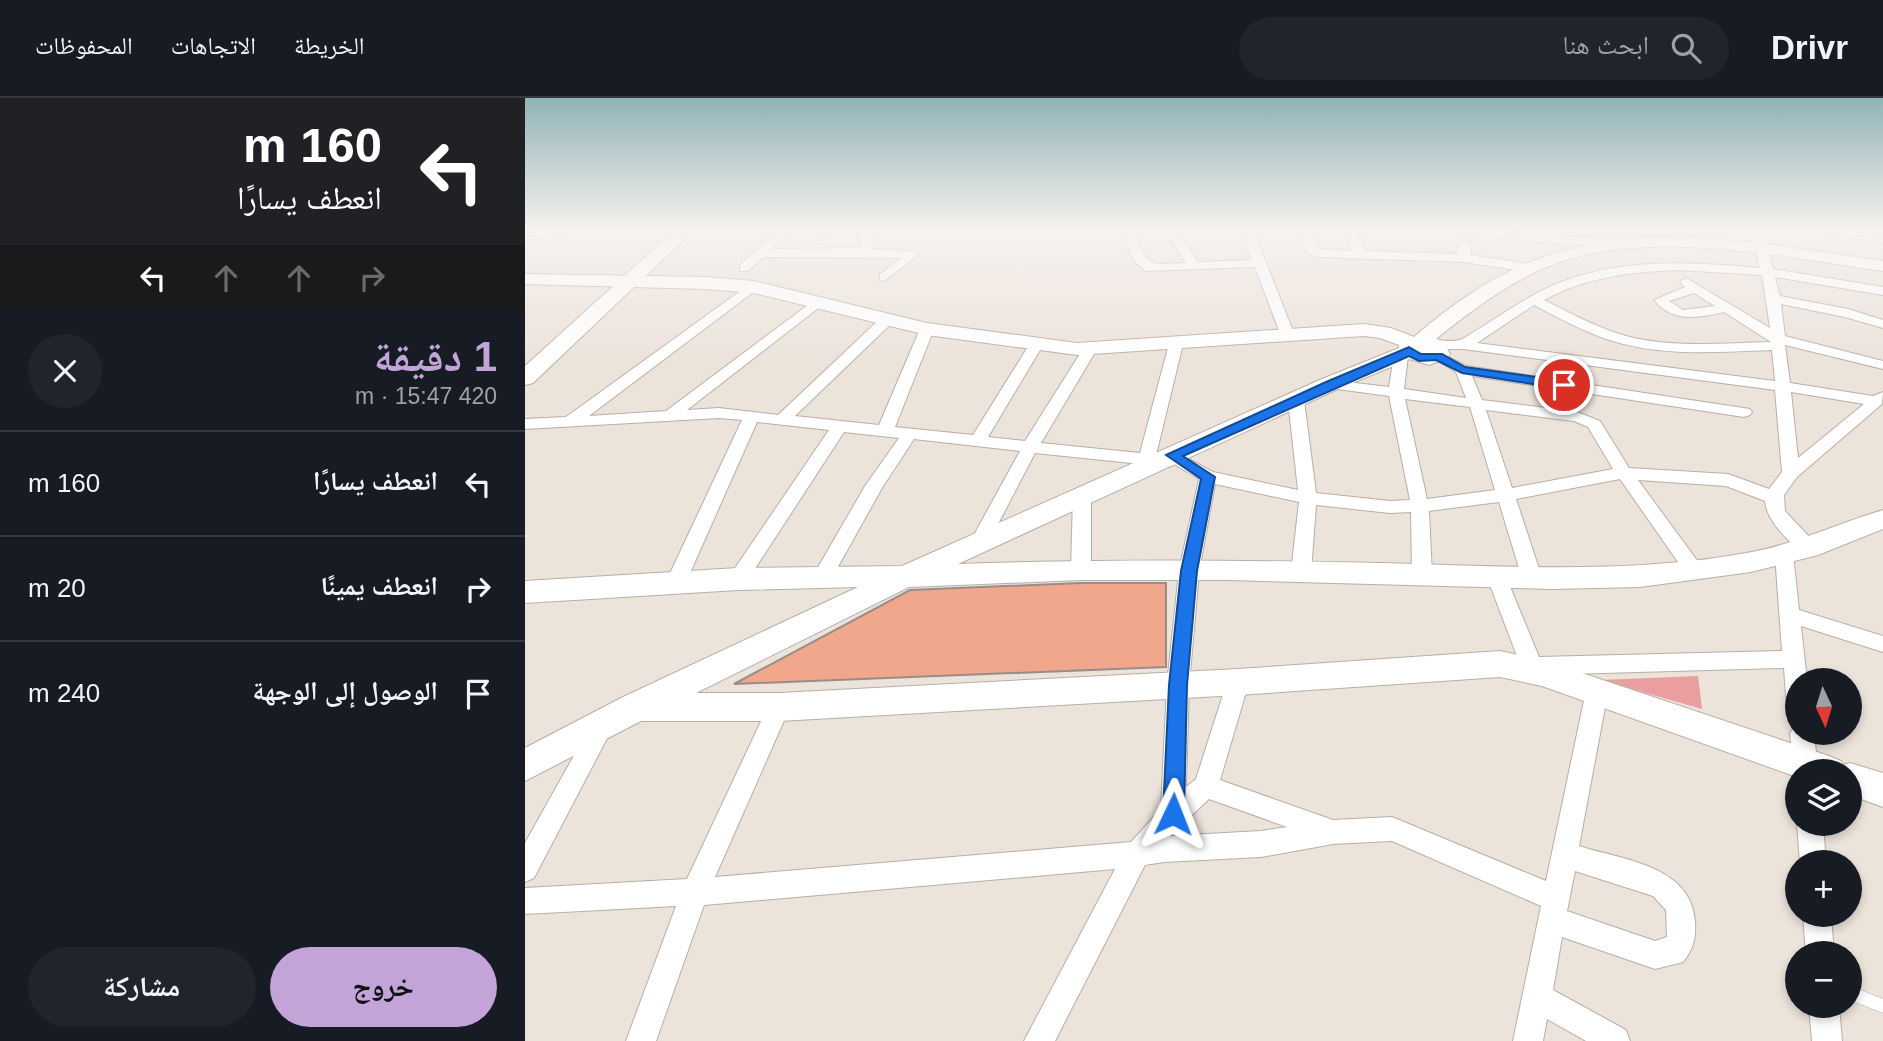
<!DOCTYPE html>
<html lang="ar">
<head>
<meta charset="utf-8">
<style>
	:root { --surface:#171b24; --page:#20242c; --text:#f1f3f6; --muted:#9ea1a6; --line:#363941; --accent:#c2a4d9 }
	body { margin:0; font-family:Helvetica,"Noto Naskh Arabic",sans-serif; background:var(--page); color:var(--text); direction:rtl; height:100vh; display:flex; flex-direction:column; font-size:26px; white-space:nowrap }
	* { box-sizing:border-box; margin:0 }
	p { font-size:23px; color:var(--muted) }
	.icon { flex:none; width:38px; height:38px; fill:none; stroke:currentColor; stroke-width:2; stroke-linecap:round; stroke-linejoin:round }
	.map { position:relative; flex:1; overflow:hidden; direction:ltr }
	.side { display:flex; flex-direction:column; background:var(--surface); width:525px }
	.side>* { flex:none }
	.banner { background:#202124; color:#fff; overflow:hidden }
	.needle { width:46px; rotate:176deg }
	.buttons { position:absolute; left:1260px; top:570px; display:grid; gap:14px }
	.buttons a { display:grid; place-items:center; width:77px; height:77px; border-radius:50%; background:var(--surface); box-shadow:0 4px 10px #0003; font-size:35px }
	.pin { position:absolute; display:grid; place-items:center; width:60px; height:60px; color:#fff; margin:-30px; border:4px solid #fff; border-radius:50%; box-shadow:0 2px 7px #0007 }
	.me { position:absolute; width:77px; margin:-38px; rotate:2deg; stroke-linejoin:round; filter:drop-shadow(0 0 5px #0008) }
	.turn { display:flex; align-items:center; gap:24px; height:147px; padding:0 28px; font-size:32px }
	.turn .icon { width:91px; height:91px; stroke-width:2.5 }
	.turn b { display:block; font-size:49px; line-height:60px }
	.lanes { display:flex; align-items:center; height:66px; padding:0 28px; background:#0003; justify-content:center; gap:35px; direction:ltr }
	.lanes .off { opacity:.35 }
	.round { display:grid; place-items:center; flex:none; width:74px; height:74px; border-radius:37px; background:var(--page) }
	.summary { display:flex; align-items:center; justify-content:space-between; height:119px; padding:0 28px }
	h1 { font-size:42px; font-weight:700; line-height:52px; color:var(--accent) }
	.cta { display:flex; gap:14px; margin-top:auto; padding:14px 28px }
	.cta a { flex:1; height:80px; border-radius:42px; background:var(--accent); color:#111; font-size:28px; font-weight:700; line-height:80px; text-align:center }
	.cta a+a { background:var(--page); color:var(--text) }
	ul { padding:0; list-style:none }
	li { display:flex; align-items:center; gap:21px; height:105px; padding:0 28px; border-top:2px solid var(--line) }
	li div { flex:1 }
	li b { display:block; font-size:26px }
	li em { font-style:normal }
	header { display:flex; align-items:center; gap:42px; box-sizing:border-box; height:98px; padding:0 35px; background:var(--surface); border-bottom:2px solid var(--line) }
	header strong { font-size:33px }
	nav { display:flex; gap:38px; margin-inline-start:auto; font-size:24px }
	.search { width:490px; height:63px; background:var(--page); display:flex; align-items:center; gap:18px; box-sizing:border-box; padding:0 24px; border-radius:38px; color:var(--muted); font-size:26px }
	main { display:flex; flex:1; min-height:0 }
	.map>svg:first-child { display:block }
	.green { fill:#ea9e9f }
	.building { fill:#f0a78b; stroke:#988d89; stroke-width:2 }
	.lines { fill:none; stroke-linecap:round; stroke-linejoin:round }
	.lane-casing { stroke:#b7afa7; stroke-width:1 }
	.street-casing { stroke:#b7afa7; stroke-width:2 }
	.secondary-casing { stroke:#b7afa7; stroke-width:2 }
	.primary-casing { stroke:#b7afa7; stroke-width:2 }
	.path { stroke:#a19b95; stroke-width:2; stroke-dasharray:2.5 2.5; stroke-linecap:butt }
	.lane { fill:#fff; fill-rule:evenodd }
	.street { fill:#fff; fill-rule:evenodd }
	.secondary { fill:#fff; fill-rule:evenodd }
	.primary { fill:#fff; fill-rule:evenodd }
	.route { fill:#1a73e8; stroke:#114b97; stroke-width:2 }
</style>
</head>
<body>
<header>
<strong>Drivr</strong>
<div class="search"><svg class="icon" aria-label="search" viewBox="0 0 24 24"><circle cx="10" cy="10" r="6"/><path d="M15 15l6 6"/></svg>ابحث هنا</div>
<nav><a>الخريطة</a><a>الاتجاهات</a><a>المحفوظات</a></nav>
</header>
<main>
<div class="map">
<svg width="1358" height="943" viewBox="0 0 1358 943">
	<rect width="100%" height="100%" fill="#ece3db"/>
	<polygon class="green" points="1173,578 1177,611 1075,582"/>
	<polygon class="building" points="556,485 641,485 641,569 209,586 385,492"/>
	<g class="lines">
		<g class="lane-casing">
			<polygon id="lane" points="1325,888 1358,901 1358,915 1325,902"/>
		</g>
		<g class="street-casing">
			<g id="street">
				<polygon points="26,132 57,132 51,135 0,142 0,136"/>
				<polygon points="253,132 266,132 246,151 335,150 337,132 349,132 347,151 387,153 393,157 359,183 355,182 355,176 376,160 238,159 223,173 215,173 215,167"/>
				<path d="M595,132H607C624,169 620,167 661,165L640,132H652L673,164L727,162L716,132H728L770,238L763,242L756,238L730,169L621,173L609,163Z"/>
				<polygon points="769,132 781,132 795,151 827,153 820,132 832,132 839,153 933,156 934,147 940,143 946,147 945,157 1004,166 1010,170 1004,174 939,164 794,159 783,156"/>
				<polygon points="916,132 963,132 1087,142 1093,146 1087,150 922,135"/>
				<path d="M1226,132H1238L1248,171L1358,189V197L1250,179L1255,198L1323,211L1358,222V230L1320,219L1256,206L1260,238L1358,263V271L1260,247L1265,285L1348,298L1358,294L1357,306L1272,379L1259,397L1260,413L1290,445L1292,450L1290,455H1276C1262,440 1242,424 1240,403L1201,388L1113,382L1179,472L1176,477H1162L1095,381L991,401L1017,480L1014,485L1007,487L1000,485L997,480L974,404L904,413L907,477L904,482L897,484L890,482L887,477L886,414L865,415L791,407L786,474L783,479L776,481L769,479L766,474L774,404L690,386L674,473L664,587L661,689L671,681L702,584L705,577L713,575L721,577L724,584L695,682L808,722L867,719L1021,783L1061,593L1064,586L1072,584L1080,586L1083,593L1054,748C1097,762 1166,767 1170,823C1171,840 1169,850 1158,864L1130,871L1037,839L1028,892L1101,932L1105,943H1061L1022,921L1018,943H988L1016,808L867,743L808,746L736,759L639,764L620,767L530,943H499L590,771L179,807L131,943H101L151,808L0,816V790L162,781L246,602L254,599L262,602L265,609L190,779L606,744L636,711L642,587L654,473L674,381L644,363L642,367L636,368L510,355L460,451H446L444,446L495,353L389,341L357,390L305,483L298,485L291,483L288,478L340,388L374,340L319,334L220,486L213,488L206,486L203,481L206,476L304,332L232,324L161,484L158,489L151,491L144,489L141,484L217,322L194,320L0,331V321L41,319L225,186L229,185L235,189L64,318L141,313L291,201L298,205L296,208L162,312L194,310L253,317L358,218H368V224L270,318L354,327L395,231L402,227L409,231L370,329L448,337L504,247L511,243L518,247L463,339L500,343L558,251L565,247L572,251L516,345L615,355L644,246L651,242L658,246L631,357L640,359L641,353L647,352L688,374L773,392L763,302L771,297L779,302L791,395L865,403L885,402L864,298L805,290L798,286L805,282L864,289L869,258L876,254L883,258L879,291L941,300L931,274L906,258L913,254L941,268L1225,311L1227,314L1225,317L1219,319L947,278L957,302L1052,314L1075,323L1104,370L1203,376L1244,391L1257,374L1250,292L938,251H911L904,247C914,238 928,247 939,240C966,224 990,206 1018,192C1085,159 1162,163 1235,170ZM1152,172L1237,177L1245,230L1161,180L1155,184L1160,189L1129,202C1148,225 1173,220 1199,214L1246,244C1196,245 1142,251 1094,236C1067,227 1043,214 1019,202C1061,179 1105,174 1152,172ZM1169,195L1190,208L1158,212L1144,203ZM1009,207C1033,220 1058,233 1084,242C1137,259 1192,254 1247,252L1250,283L952,245ZM1266,294L1339,306L1273,360ZM880,301L945,309L970,392L902,401ZM961,312L1049,323L1063,329L1088,371L987,390ZM684,701L762,729L736,733L645,738ZM1050,773L1128,798L1141,812L1142,839L1130,843L1042,813Z"/>
				<polygon points="1283,132 1316,132 1358,138 1358,144 1289,135"/>
				<polygon points="557,393 566,399 566,472 563,477 549,477 546,472 548,399"/>
				<polygon points="1259,449 1266,451 1268,456 1274,512 1358,538 1358,554 1276,528 1282,583 1272,583 1272,607 1264,605 1261,598 1259,570 1007,577 998,574 962,479 965,474 972,472 979,474 1014,559 1257,553 1250,456 1252,451"/>
				<polygon points="78,617 86,620 89,627 9,780 0,784 0,745 70,620"/>
				<polygon points="1272,627 1272,635 1289,635 1293,674 1272,674 1272,681 1269,674 1265,635"/>
				<polygon points="1272,726 1298,726 1301,765 1275,765"/>
				<polygon points="1278,817 1306,817 1309,856 1281,856"/>
				<polygon points="1284,908 1314,908 1317,943 1287,943"/>
			</g>
		</g>
		<g class="secondary-casing">
			<path id="secondary" d="M1157,139L1241,146L1358,163V173C1261,159 1126,130 1032,165C988,181 947,212 911,241L918,243L925,256L922,260L904,267L885,261L813,291L433,466C574,461 715,462 857,465C980,468 1105,477 1227,454C1273,445 1314,425 1358,412V431L1293,457L1226,474L1115,489L1027,491L703,482H556L384,489L171,595H254L713,571L975,553L1018,562L1304,658L1316,663L1318,667L1325,665L1358,675V709L1325,697V674H1272V679L1017,588L975,579L713,597L254,623H116L0,683V650L98,599L333,489L213,492L0,505V483L213,470L377,468L797,281L874,250V247L855,240L839,238L552,257L402,237L229,195L180,191L0,186V176L180,179L229,183L402,225L552,245L839,226L866,230L889,239C975,164 1044,140 1157,139Z"/>
		</g>
		<g class="primary-casing">
			<polygon id="primary" points="150,132 169,132 8,285 0,287 0,268"/>
		</g>
		<polyline class="path" points="294,132 301,135 296,143"/>
		<use href="#lane" class="lane"/>
		<use href="#street" class="street"/>
		<use href="#secondary" class="secondary"/>
		<use href="#primary" class="primary"/>
	</g>
	<linearGradient id="sky" x2="0" y2="1"><stop stop-color="#91b3b5"/><stop offset="0.5" stop-color="#f6f2ef"/><stop offset="1" stop-color="#f6f2ef" stop-opacity="0"/></linearGradient>
	<rect width="1358" height="264" fill="url(#sky)"/>
	<polygon class="route" points="884,249 896,256 917,256 940,269 1039,283 1045,287 1039,291 937,275 911,262 894,263 884,258 658,358 690,379 672,473 662,587 659,716 656,723 648,726 641,723 638,716 644,587 656,473 676,381 641,357 801,284"/>
</svg>
<div class="buttons">
<a><svg class="needle" viewBox="-14 -14 28 28"><path d="M0-13l5 13h-10z" fill="#e53935"/><path d="M0 13l5-13h-10z" fill="#9ea1a6"/></svg></a>
<a><svg class="icon" aria-label="layers" viewBox="0 0 24 24"><path d="M12 4l9 5-9 5-9-5zM3 14l9 5 9-5"/></svg></a>
<a>+</a>
<a>−</a>
</div>
<div class="pin" style="left:1039px;top:287px;background:#d93025"><svg class="icon" aria-label="arrive" viewBox="0 0 24 24"><path d="M6 21V4h12l-3 4 3 4H6"/></svg></div>
<svg class="me" style="left:648px;top:716px" viewBox="-20 -20 40 40"><path d="M0-17L14 15 0 8-14 15z" fill="#1a73e8" stroke="#fff" stroke-width="4"/></svg>
</div>
<section class="side">
<div class="banner">
<div class="turn"><svg class="icon" aria-label="left" viewBox="0 0 24 24"><path d="M17 20v-9H6M10 6l-5 5 5 5"/></svg><div><b>160 m</b>انعطف يسارًا</div></div>
<div class="lanes"><svg class="icon" aria-label="left" viewBox="0 0 24 24"><path d="M17 20v-9H6M10 6l-5 5 5 5"/></svg><svg class="icon off" aria-label="ahead" viewBox="0 0 24 24"><path d="M12 20V5M6 11l6-6 6 6"/></svg><svg class="icon off" aria-label="ahead" viewBox="0 0 24 24"><path d="M12 20V5M6 11l6-6 6 6"/></svg><svg class="icon off" aria-label="right" viewBox="0 0 24 24"><path d="M7 20v-9h11M14 6l5 5-5 5"/></svg></div>
</div>
<div class="summary"><div><h1>1 دقيقة</h1><p>420 m · 15:47</p></div><a class="round"><svg class="icon" aria-label="close" viewBox="0 0 24 24"><path d="M6 6l12 12M18 6L6 18"/></svg></a></div>
<ul>
<li><svg class="icon" aria-label="left" viewBox="0 0 24 24"><path d="M17 20v-9H6M10 6l-5 5 5 5"/></svg><div><b>انعطف يسارًا</b></div><em>160 m</em></li>
<li><svg class="icon" aria-label="right" viewBox="0 0 24 24"><path d="M7 20v-9h11M14 6l5 5-5 5"/></svg><div><b>انعطف يمينًا</b></div><em>20 m</em></li>
<li><svg class="icon" aria-label="arrive" viewBox="0 0 24 24"><path d="M6 21V4h12l-3 4 3 4H6"/></svg><div><b>الوصول إلى الوجهة</b></div><em>240 m</em></li>
</ul>
<div class="cta"><a>خروج</a><a>مشاركة</a></div>
</section>
</main>
</body>
</html>
